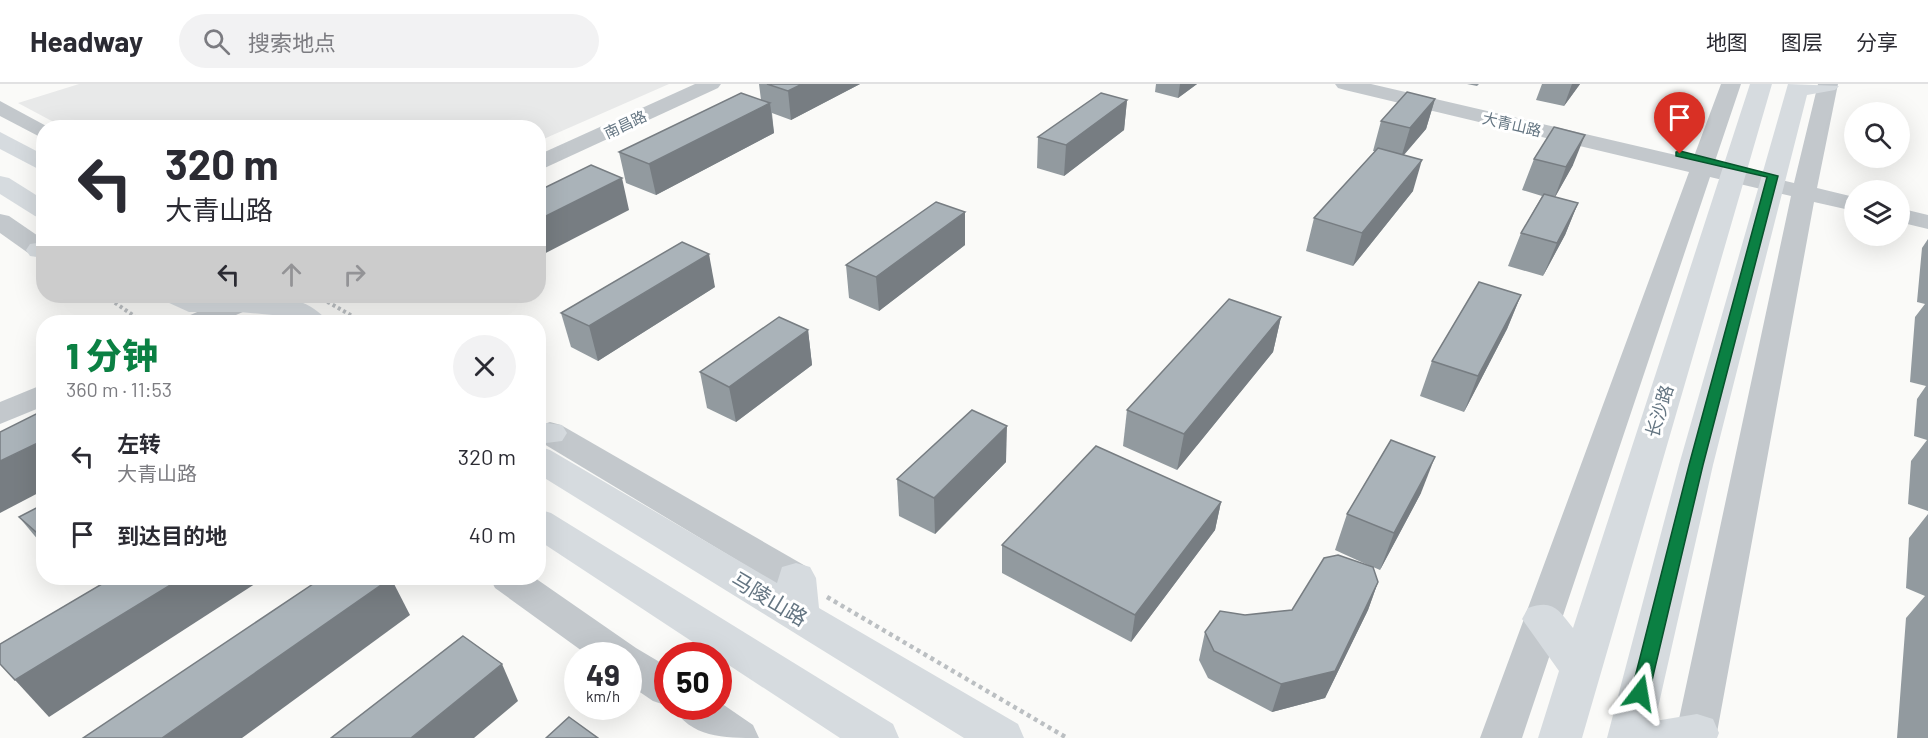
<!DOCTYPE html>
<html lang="zh">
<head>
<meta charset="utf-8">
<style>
	:root { --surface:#fff; --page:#f2f2f3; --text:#2b2b33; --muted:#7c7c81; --line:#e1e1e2; --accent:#0b8043 }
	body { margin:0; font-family:Barlow,"Noto Sans SC",sans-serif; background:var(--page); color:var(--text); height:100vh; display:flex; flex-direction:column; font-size:22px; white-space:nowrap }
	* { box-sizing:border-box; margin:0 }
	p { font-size:20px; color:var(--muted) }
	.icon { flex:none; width:33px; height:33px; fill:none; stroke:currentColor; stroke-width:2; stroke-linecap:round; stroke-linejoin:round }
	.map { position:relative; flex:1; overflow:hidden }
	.side { position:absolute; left:36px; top:231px; width:510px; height:270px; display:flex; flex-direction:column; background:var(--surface); border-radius:24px; box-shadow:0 6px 24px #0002 }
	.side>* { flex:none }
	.hud { position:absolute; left:36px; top:36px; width:510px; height:183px; border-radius:24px; box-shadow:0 6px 24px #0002; background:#fff; color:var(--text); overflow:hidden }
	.controls { position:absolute; left:1844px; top:18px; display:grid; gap:12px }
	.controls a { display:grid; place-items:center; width:66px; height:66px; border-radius:50%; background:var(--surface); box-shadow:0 6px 24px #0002; font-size:30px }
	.speed { position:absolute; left:564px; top:558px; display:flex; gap:12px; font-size:30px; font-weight:700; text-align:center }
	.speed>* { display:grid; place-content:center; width:78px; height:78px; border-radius:50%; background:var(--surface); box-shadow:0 6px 24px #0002; line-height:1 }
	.speed small { font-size:15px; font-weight:400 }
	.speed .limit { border:9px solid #d22; background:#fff; color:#111 }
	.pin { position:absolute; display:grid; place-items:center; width:51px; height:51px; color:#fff; margin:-62px -26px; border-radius:50% 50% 50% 0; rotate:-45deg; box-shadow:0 0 6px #0007 }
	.pin .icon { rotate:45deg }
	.me { position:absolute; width:66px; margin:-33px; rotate:14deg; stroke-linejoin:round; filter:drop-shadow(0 0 4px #0008) }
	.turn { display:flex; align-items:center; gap:21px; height:126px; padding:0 30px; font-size:27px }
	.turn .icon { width:78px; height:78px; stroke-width:2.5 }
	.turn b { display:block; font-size:42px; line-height:51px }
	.lanes { display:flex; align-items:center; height:57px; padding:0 30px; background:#0003; justify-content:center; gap:30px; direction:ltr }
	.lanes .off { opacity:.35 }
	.round { display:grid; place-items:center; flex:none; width:63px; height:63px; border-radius:32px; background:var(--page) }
	.overview { display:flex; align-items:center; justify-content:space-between; height:102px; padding:0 30px }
	h1 { font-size:36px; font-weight:800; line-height:45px; color:var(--accent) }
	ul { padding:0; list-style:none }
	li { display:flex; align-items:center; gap:18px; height:78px; padding:0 30px }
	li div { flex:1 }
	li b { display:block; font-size:22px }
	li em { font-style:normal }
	header { display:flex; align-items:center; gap:36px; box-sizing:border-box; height:84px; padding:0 30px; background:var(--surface); border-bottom:2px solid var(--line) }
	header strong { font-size:28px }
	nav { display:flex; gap:33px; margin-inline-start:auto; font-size:21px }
	.search { width:420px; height:54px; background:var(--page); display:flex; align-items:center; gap:15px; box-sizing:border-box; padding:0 21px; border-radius:33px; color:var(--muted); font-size:22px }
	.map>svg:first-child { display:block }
	.built { fill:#e8e9e9 }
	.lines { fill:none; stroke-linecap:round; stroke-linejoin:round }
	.path-far1 { stroke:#bbbfc2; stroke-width:4; stroke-dasharray:3 3; stroke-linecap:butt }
	.path { stroke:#bbbfc2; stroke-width:4.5; stroke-dasharray:4 4; stroke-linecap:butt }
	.minor { fill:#c3c8cc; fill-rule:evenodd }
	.major { fill:#d6dbdf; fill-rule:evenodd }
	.wall { fill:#929a9f }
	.shaded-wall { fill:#777d82 }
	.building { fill:#aab3b9; stroke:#777d82; stroke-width:1.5 }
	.route { fill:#0b8043; stroke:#07532c; stroke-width:1.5 }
	.labels { text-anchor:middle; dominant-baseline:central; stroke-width:6; stroke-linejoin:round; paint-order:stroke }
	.far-street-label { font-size:15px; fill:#657683; stroke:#fff }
	.street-label { font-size:18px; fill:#657683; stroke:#fff }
	.near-street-label { font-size:21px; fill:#657683; stroke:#fff }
</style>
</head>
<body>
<header>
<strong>Headway</strong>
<div class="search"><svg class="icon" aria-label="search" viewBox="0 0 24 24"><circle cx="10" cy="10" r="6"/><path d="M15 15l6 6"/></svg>搜索地点</div>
<nav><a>地图</a><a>图层</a><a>分享</a></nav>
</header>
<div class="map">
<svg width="1928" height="654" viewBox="0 0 1928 654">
	<rect width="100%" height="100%" fill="#fafaf8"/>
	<polygon class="built" points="79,0 669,0 539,57 538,44 63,43 18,19"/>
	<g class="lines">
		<g class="path-far1">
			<polyline points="105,212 143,238"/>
			<polyline points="317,212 363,238"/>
		</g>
		<polyline class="path" points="827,513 1067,654"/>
		<g class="minor">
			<polygon points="695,0 721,0 718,4 538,87 538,71"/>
			<polygon points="1335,0 1371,0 1693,75 1721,0 1741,0 1714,80 1794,99 1818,0 1838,0 1817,104 1854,113 1854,127 1814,118 1716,654 1678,654 1676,649 1791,112 1710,93 1522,654 1480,654 1689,88 1345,6 1338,4"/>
			<polygon points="0,17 50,44 44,44 44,55 0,32"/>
			<polygon points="1899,124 1928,131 1928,145 1899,138"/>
			<polygon points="0,130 9,132 44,156 44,173 31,171 0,149"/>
			<polygon points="234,212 270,212 266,218 220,238 184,238 188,232"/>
			<polygon points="44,300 44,322 0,340 0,318"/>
			<polygon points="550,338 561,341 809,484 815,494 809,504 796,508 783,504 539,357 538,342"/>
			<polygon points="490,494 535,494 636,564 668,583 668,622 653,617 628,600 628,572 589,572 495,504"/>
			<path d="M718,617L753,641L759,654C723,654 691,654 672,622H718Z"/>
		</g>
		<g class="major">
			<path d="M1750,0H1772L1582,654H1538L1559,587L1522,535L1528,524C1553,515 1558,525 1573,544Z"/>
			<polygon points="1788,0 1839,2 1835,6 1807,11 1713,381 1655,637 1697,630 1713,635 1719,649 1717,654 1607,654 1679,381"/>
			<polygon points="0,48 44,71 44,88 0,65"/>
			<polygon points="0,92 9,94 44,116 44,135 35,132 0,110"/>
			<polygon points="44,158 44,174 30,172 26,166 30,160"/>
			<path d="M163,212C195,208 267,207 298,217C308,220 322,229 328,238H293L283,232L239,228H189L167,218Z"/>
			<polygon points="538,338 562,341 567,349 562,357 538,360"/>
			<polygon points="538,362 550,366 777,499 782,483 796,479 810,483 816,494 819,524 1018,640 1024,654 964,654 538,390"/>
			<polygon points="538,425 551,429 893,640 899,654 840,654 718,574 718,572 714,572 538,456"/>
		</g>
	</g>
	<g class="wall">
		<polygon points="759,0 860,0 791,36 772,29 774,49 656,111 626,99 619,68 761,16"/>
		<polygon points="1156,0 1197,0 1178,14 1155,8"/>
		<polygon points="1467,0 1479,0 1477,2"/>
		<polygon points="1542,0 1580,0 1564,22 1536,16"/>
		<polygon points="1435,15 1426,45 1404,71 1413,107 1353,182 1306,167 1314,134 1375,67 1373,67 1381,37"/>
		<polygon points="1127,16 1124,46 1064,92 1037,84 1038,53"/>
		<polygon points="1534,75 1573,81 1555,113 1578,119 1565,151 1543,192 1508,182 1521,149 1542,112 1522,106"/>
		<polygon points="1928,155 1928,427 1908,420 1911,377 1927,356 1914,352 1917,315 1926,302 1910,298 1915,233 1925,220 1917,218 1922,164"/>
		<polygon points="965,161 879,227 849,214 846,181"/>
		<polygon points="715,203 598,277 571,263 561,229"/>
		<polygon points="1521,211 1507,245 1464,328 1420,312 1432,277"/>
		<polygon points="1281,233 1273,268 1177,386 1123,362 1127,326"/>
		<polygon points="808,246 812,281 736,338 707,324 700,288"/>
		<polygon points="1006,378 935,450 899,432 897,395"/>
		<polygon points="1421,409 1380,486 1373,483 1378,498 1368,526 1325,614 1272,628 1208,594 1199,576 1205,548 1245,531 1292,526 1370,482 1335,466 1347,430"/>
		<polygon points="1221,418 1215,446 1131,558 1002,489 1002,461"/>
		<polygon points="44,420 44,463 19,433"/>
		<polygon points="1928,430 1928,654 1897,654 1906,534 1925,512 1906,504 1909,454"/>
	</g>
	<g class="shaded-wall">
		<polygon points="802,0 860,0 791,36 788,7"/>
		<polygon points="1180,0 1197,0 1178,14"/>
		<polygon points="1572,0 1580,0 1564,22"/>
		<polygon points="1435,15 1426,45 1401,74 1410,44"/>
		<polygon points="1127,16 1124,46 1064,92 1066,61"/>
		<polygon points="770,19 774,49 656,111 649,80"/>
		<polygon points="1585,51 1573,81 1554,115 1566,83"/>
		<polygon points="1422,76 1413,107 1353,182 1362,149"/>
		<polygon points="622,94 629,126 538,173 538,136"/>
		<polygon points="1578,119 1565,151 1543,192 1557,159"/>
		<polygon points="965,128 965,161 879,227 876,193"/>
		<polygon points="709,170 715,203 598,277 589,242"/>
		<polygon points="1521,211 1507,245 1464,328 1478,292"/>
		<polygon points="1281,233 1273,268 1177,386 1184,350"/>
		<polygon points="808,246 812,281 736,338 729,303"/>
		<polygon points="1007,342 1006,378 935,450 934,414"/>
		<polygon points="44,356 44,406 0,429 0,377"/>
		<polygon points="1435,373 1421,409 1380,486 1394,449"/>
		<polygon points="1221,418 1215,446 1131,558 1135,531"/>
		<polygon points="182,494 264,494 49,633 15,596"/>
		<polygon points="391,494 410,531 242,654 162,654"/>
		<polygon points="1378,498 1368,526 1325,614 1272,628 1281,600"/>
		<polygon points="502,580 518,617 474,654 411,654"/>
	</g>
	<g class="building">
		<polygon points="767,0 802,0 788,7"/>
		<polygon points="1407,8 1435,15 1410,44 1381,37"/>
		<polygon points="741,9 770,19 649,80 619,68"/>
		<polygon points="1101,9 1127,16 1066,61 1038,53"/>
		<polygon points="1554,43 1585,51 1566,83 1534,75"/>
		<polygon points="1378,64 1422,76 1362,149 1314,134"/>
		<polygon points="591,81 622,94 538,136 538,107"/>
		<polygon points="1544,110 1578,119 1557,159 1521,149"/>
		<polygon points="936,118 965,128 876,193 846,181"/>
		<polygon points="682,158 709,170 589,242 561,229"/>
		<polygon points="1479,198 1521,211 1478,292 1432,277"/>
		<polygon points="1229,215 1281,233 1184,350 1127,326"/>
		<polygon points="779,233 808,246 729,303 700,288"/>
		<polygon points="972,326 1007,342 934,414 897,395"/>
		<polygon points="42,327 44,328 44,356 0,377 0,348"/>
		<polygon points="1391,356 1435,373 1394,449 1347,430"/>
		<polygon points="1096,362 1221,418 1135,531 1002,461"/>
		<polygon points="44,420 44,455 19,433"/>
		<polygon points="1338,471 1373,483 1378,498 1335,587 1281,600 1214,567 1205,548 1220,527 1245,531 1292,526 1324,474"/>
		<polygon points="112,494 182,494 15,596 0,580 0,560"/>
		<polygon points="322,494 391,494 162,654 83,654"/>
		<polygon points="463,552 502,580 411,654 331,654"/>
		<polygon points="569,633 598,654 546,654"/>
	</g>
	<polygon class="route" points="1680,67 1778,92 1703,381 1649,609 1647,614 1640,616 1634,614 1631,609 1689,381 1767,93 1676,72 1676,68"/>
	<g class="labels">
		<g class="far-street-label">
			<text transform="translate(625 40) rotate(-25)">南昌路</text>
			<text transform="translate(1512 40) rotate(13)">大青山路</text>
		</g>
		<g class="street-label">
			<text transform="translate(1659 327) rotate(-73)">长沙路</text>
		</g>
		<g class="near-street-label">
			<text transform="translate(770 514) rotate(31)">马陵山路</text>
		</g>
	</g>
</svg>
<div class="controls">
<a><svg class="icon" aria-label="search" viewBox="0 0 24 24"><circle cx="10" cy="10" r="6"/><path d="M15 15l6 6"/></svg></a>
<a><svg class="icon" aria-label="layers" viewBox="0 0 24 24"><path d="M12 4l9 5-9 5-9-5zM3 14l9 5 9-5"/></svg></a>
</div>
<div class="speed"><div>49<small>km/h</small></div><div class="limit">50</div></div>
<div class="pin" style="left:1680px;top:70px;background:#d93025"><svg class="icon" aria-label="arrive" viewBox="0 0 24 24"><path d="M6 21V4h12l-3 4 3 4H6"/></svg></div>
<svg class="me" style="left:1640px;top:609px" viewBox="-20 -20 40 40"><path d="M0-17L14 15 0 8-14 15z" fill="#0b8043" stroke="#fff" stroke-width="4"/></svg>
<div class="hud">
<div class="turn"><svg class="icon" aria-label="left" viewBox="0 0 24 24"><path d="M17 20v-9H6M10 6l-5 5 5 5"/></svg><div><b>320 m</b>大青山路</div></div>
<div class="lanes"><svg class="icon" aria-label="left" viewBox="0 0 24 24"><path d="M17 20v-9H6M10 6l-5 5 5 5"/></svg><svg class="icon off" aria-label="ahead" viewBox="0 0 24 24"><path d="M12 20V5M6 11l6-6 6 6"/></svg><svg class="icon off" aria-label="right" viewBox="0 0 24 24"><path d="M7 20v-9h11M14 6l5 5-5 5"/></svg></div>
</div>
<section class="side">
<div class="overview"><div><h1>1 分钟</h1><p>360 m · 11:53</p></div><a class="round"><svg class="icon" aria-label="close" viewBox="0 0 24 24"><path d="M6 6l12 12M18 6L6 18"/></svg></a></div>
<ul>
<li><svg class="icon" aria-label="left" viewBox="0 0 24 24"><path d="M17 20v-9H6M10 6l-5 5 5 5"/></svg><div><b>左转</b><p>大青山路</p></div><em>320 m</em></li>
<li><svg class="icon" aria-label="arrive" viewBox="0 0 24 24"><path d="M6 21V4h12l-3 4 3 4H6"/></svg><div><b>到达目的地</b></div><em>40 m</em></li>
</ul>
</section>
</div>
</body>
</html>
